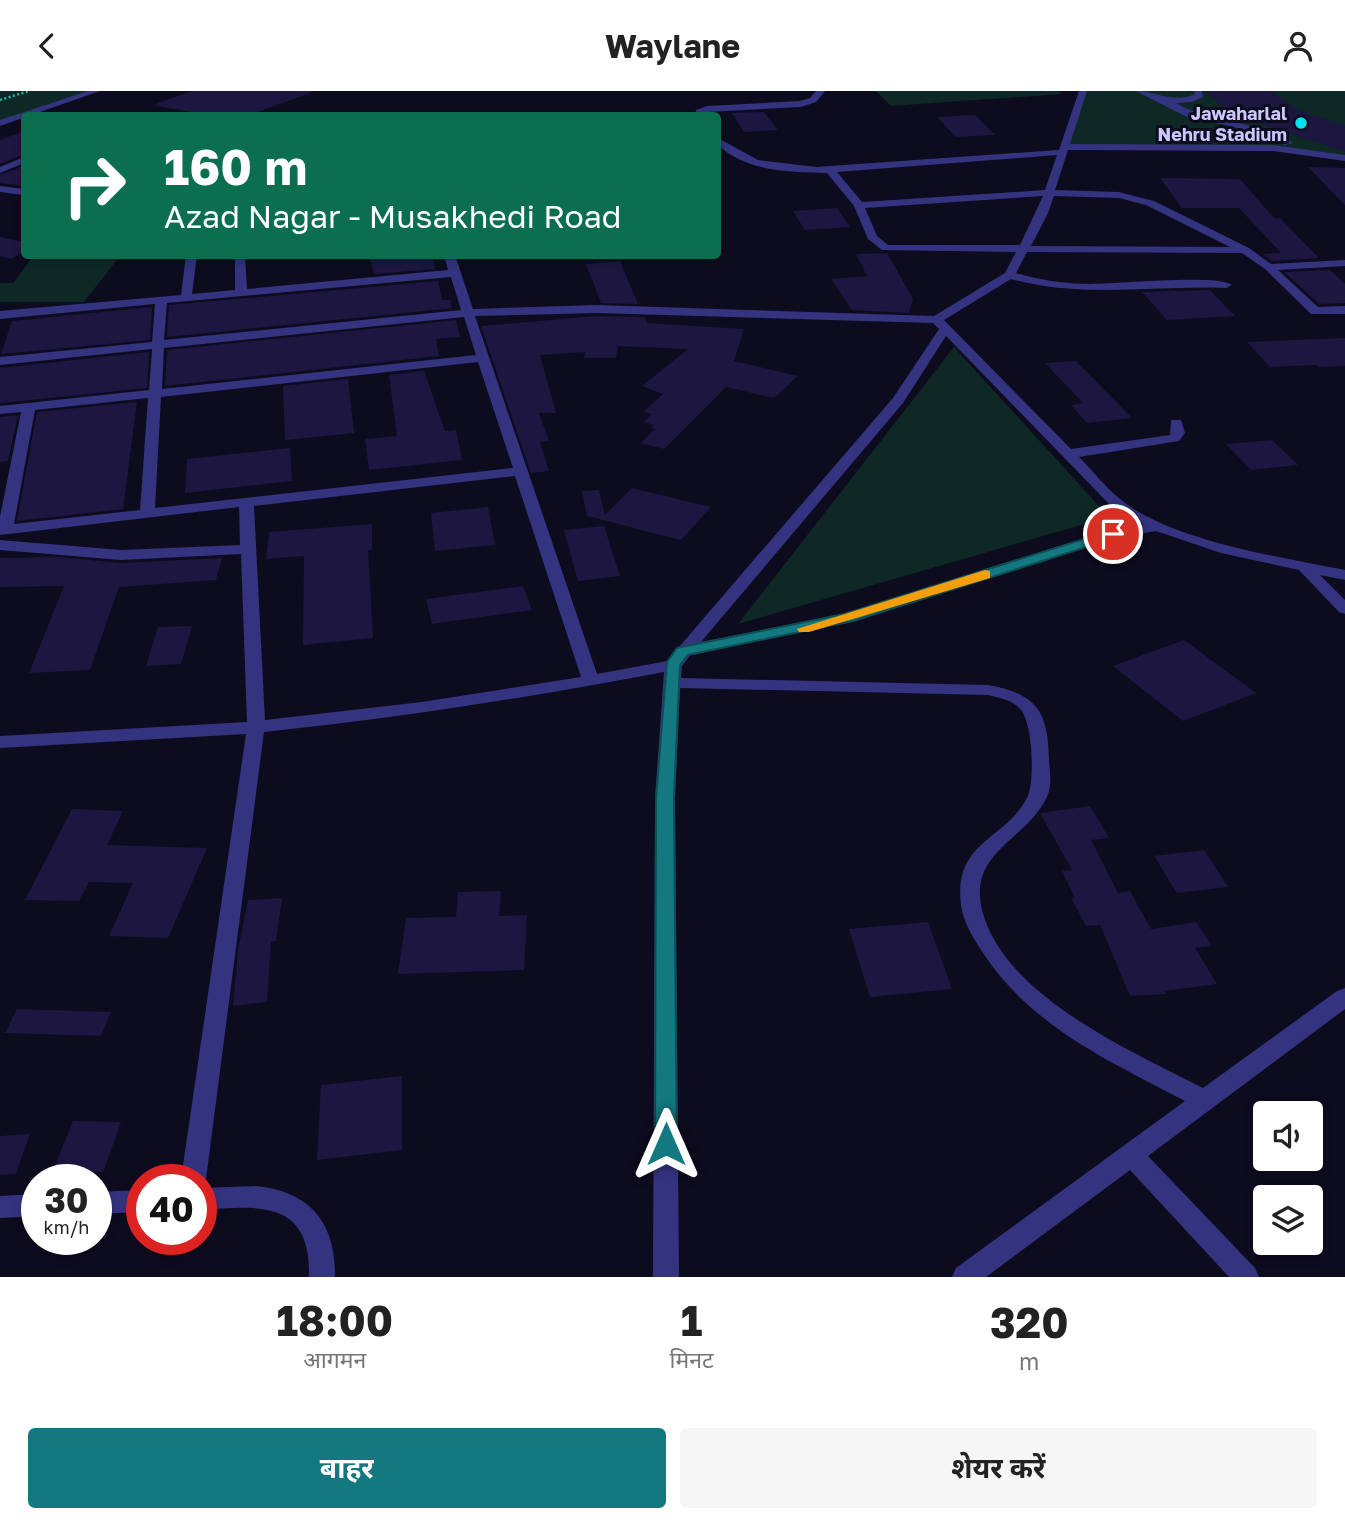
<!DOCTYPE html>
<html lang="hi">
<head>
<meta charset="utf-8">
<style>
	:root { --surface:#fff; --page:#f6f6f6; --text:#222; --muted:#767676; --accent:#137880 }
	body { margin:0; font-family:"Golos Text","Noto Sans Devanagari",sans-serif; background:var(--page); color:var(--text); height:100vh; display:flex; flex-direction:column; font-size:26px; white-space:nowrap }
	* { box-sizing:border-box; margin:0 }
	p { font-size:23px; color:var(--muted) }
	.icon { flex:none; width:38px; height:38px; fill:none; stroke:currentColor; stroke-width:2; stroke-linecap:round; stroke-linejoin:round }
	.map { position:relative; height:1186px; overflow:hidden }
	.sheet { display:flex; flex-direction:column; background:var(--surface); flex:1 }
	.sheet>* { flex:none }
	.guide { position:absolute; left:21px; top:21px; width:700px; height:147px; border-radius:7px; box-shadow:0 4px 10px #0003; background:#0b6e4f; color:#fff; overflow:hidden }
	.buttons { position:absolute; left:1253px; top:1010px; display:grid; gap:14px }
	.buttons a { display:grid; place-items:center; width:70px; height:70px; border-radius:7px; background:var(--surface); box-shadow:0 4px 10px #0003; font-size:35px }
	.speed { position:absolute; left:21px; top:1073px; display:flex; gap:14px; font-size:35px; font-weight:700; text-align:center }
	.speed>* { display:grid; place-content:center; width:91px; height:91px; border-radius:50%; background:var(--surface); box-shadow:0 4px 10px #0003; line-height:1 }
	.speed small { font-size:18px; font-weight:400 }
	.speed .limit { border:10px solid #d22; background:#fff; color:#111 }
	.pin { position:absolute; display:grid; place-items:center; width:60px; height:60px; color:#fff; margin:-30px; border:4px solid #fff; border-radius:50%; box-shadow:0 2px 7px #0007 }
	.me { position:absolute; width:77px; margin:-38px; rotate:0deg; stroke-linejoin:round; filter:drop-shadow(0 0 5px #0008) }
	.turn { display:flex; align-items:center; gap:24px; height:147px; padding:0 28px; font-size:32px }
	.turn .icon { width:91px; height:91px; stroke-width:2.5 }
	.turn b { display:block; font-size:49px; line-height:60px }
	.eta { display:flex; justify-content:space-evenly; align-items:center; height:119px; text-align:center }
	.eta b { font-size:42px; font-weight:700; line-height:49px }
	.cta { display:flex; gap:14px; margin-top:auto; padding:14px 28px }
	.cta a { flex:1; height:80px; border-radius:7px; background:var(--accent); color:#fff; font-size:28px; font-weight:700; line-height:80px; text-align:center }
	.cta a+a { background:var(--page); color:var(--text) }
	header { display:flex; justify-content:space-between; align-items:center; height:91px; padding:0 28px; background:var(--surface); font-size:32px; font-weight:700 }
	.map>svg:first-child { display:block }
	.green { fill:#0e2826 }
	.building { fill:#1d1640 }
	.lines { fill:none; stroke-linecap:round; stroke-linejoin:round }
	.path { stroke:#27b4a7; stroke-width:2.5; stroke-dasharray:2 2.5; stroke-linecap:butt }
	.minor { fill:#34337f; fill-rule:evenodd }
	.route { fill:#137880; stroke:#0c4e53; stroke-width:2 }
	.slow { fill:#f59e0b }
	.poi-dot { fill:#00e2f3; stroke:#0d0b1e; stroke-width:2.5 }
	.labels { text-anchor:middle; dominant-baseline:central; stroke-width:6; stroke-linejoin:round; paint-order:stroke }
	.far-poi-label { font-size:18px; font-weight:bold; fill:#ccc8ff; stroke:#0d0b1e; text-anchor:end }
</style>
</head>
<body>
<header><svg class="icon" aria-label="back" viewBox="0 0 24 24"><path d="M15 5l-7 7 7 7"/></svg>Waylane<svg class="icon" aria-label="person" viewBox="0 0 24 24"><circle cx="12" cy="8" r="4"/><path d="M4 21q1-7 8-7t8 7"/></svg></header>
<div class="map">
<svg width="1345" height="1186" viewBox="0 0 1345 1186">
	<rect width="100%" height="100%" fill="#0d0b1e"/>
	<g class="green">
		<polygon points="0,0 96,0 0,32"/>
		<polygon points="876,0 1058,0 1062,3 891,15"/>
		<polygon points="1085,0 1345,0 1345,67 1308,60 1065,56"/>
		<polygon points="34,164 120,164 120,165 84,211 0,211 0,192 13,192"/>
		<polygon points="954,256 1109,426 738,533"/>
	</g>
	<g class="building">
		<polygon points="192,0 310,0 310,2 250,24 206,24 153,14"/>
		<polygon points="1205,0 1272,0 1298,19 1345,35 1345,61 1242,26 1234,26"/>
		<polygon points="764,21 778,39 744,41 732,22"/>
		<polygon points="975,24 995,44 956,46 937,26"/>
		<polygon points="24,40 24,63 0,73 0,49"/>
		<polygon points="24,75 24,95 0,92 0,84"/>
		<polygon points="1308,76 1345,77 1345,114"/>
		<polygon points="1160,87 1240,88 1274,127 1280,127 1319,167 1272,170 1263,163 1281,162 1239,117 1182,117"/>
		<polygon points="837,117 850,136 805,139 793,120"/>
		<polygon points="0,146 24,151 24,160 11,168 0,165"/>
		<polygon points="887,162 913,208 909,222 852,219 831,188 867,185 856,163"/>
		<polygon points="369,164 433,164 435,178 374,183"/>
		<polygon points="620,170 638,213 601,212 586,173"/>
		<polygon points="1330,179 1345,193 1345,212 1319,213 1284,181"/>
		<polygon points="438,190 442,209 450,209 452,217 167,246 169,214"/>
		<polygon points="1210,199 1235,225 1167,229 1142,201"/>
		<polygon points="152,216 150,249 1,263 12,230"/>
		<polygon points="597,225 644,226 647,232 744,238 734,270 798,285 774,307 726,296 664,358 641,352 655,338 651,337 654,334 644,331 652,323 643,321 663,303 642,295 688,258 618,255 616,267 584,267 585,261 540,264 556,322 539,322 549,350 540,351 549,380 531,382 481,235"/>
		<polygon points="456,229 460,246 436,248 439,265 165,295 167,259"/>
		<polygon points="1345,247 1345,275 1319,276 1316,274 1270,276 1247,251"/>
		<polygon points="149,261 147,297 0,312 0,277"/>
		<polygon points="1076,270 1132,327 1087,332 1071,314 1083,312 1045,272"/>
		<polygon points="424,280 445,340 456,339 462,369 369,379 365,348 397,345 389,284"/>
		<polygon points="348,288 354,342 285,349 283,295"/>
		<polygon points="137,311 123,418 17,430 37,321"/>
		<polygon points="18,324 8,370 0,371 0,326"/>
		<polygon points="1272,349 1298,374 1251,379 1226,353"/>
		<polygon points="290,357 292,390 185,402 187,368"/>
		<polygon points="632,397 711,416 681,449 587,425 582,400 599,399 605,424"/>
		<polygon points="488,416 495,454 435,460 431,422"/>
		<polygon points="372,433 372,459 368,459 373,547 303,554 304,465 266,468 269,441"/>
		<polygon points="604,435 620,485 578,490 564,439"/>
		<polygon points="59,466 121,472 222,467 216,489 119,496 90,579 29,582 64,495 0,496 0,467"/>
		<polygon points="523,495 532,519 432,533 426,508"/>
		<polygon points="192,535 181,573 146,575 158,536"/>
		<polygon points="1184,549 1256,602 1183,630 1113,575"/>
		<polygon points="1090,715 1109,747 1091,749 1118,802 1130,800 1151,838 1196,831 1212,855 1195,857 1217,893 1164,900 1166,903 1130,905 1100,834 1086,835 1071,807 1075,807 1062,780 1072,779 1040,722"/>
		<polygon points="72,718 123,720 107,754 207,757 168,847 109,845 133,792 89,791 79,810 25,809"/>
		<polygon points="1204,759 1228,796 1177,802 1154,765"/>
		<polygon points="501,800 499,825 527,824 524,879 398,883 406,827 456,826 458,801"/>
		<polygon points="282,807 276,850 271,851 267,911 233,915 238,859 248,809"/>
		<polygon points="928,831 952,898 870,906 849,838"/>
		<polygon points="17,918 111,921 101,945 5,942"/>
		<polygon points="402,985 402,1059 317,1069 321,994"/>
		<polygon points="73,1030 121,1031 103,1081 53,1080"/>
		<polygon points="30,1043 16,1083 0,1084 0,1045"/>
	</g>
	<g class="lines">
		<polyline class="path" points="0,9 29,0"/>
		<g class="minor">
			<polygon points="88,0 100,0 0,35 0,29"/>
			<polygon points="816,0 825,0 816,11 801,16 708,21 703,24 695,24 696,19 707,15 800,10 810,7"/>
			<path d="M1079,0H1087L1070,53L1273,54L1345,64V70L1273,60L1068,59L1055,99L1119,101L1154,110L1249,157L1271,173L1345,169V175L1278,179L1318,216L1345,215V223H1311L1265,178L1242,162L1027,161L1016,182C1040,189 1065,193 1091,193C1117,193 1216,183 1232,194L1226,197C1153,194 1082,208 1011,188L944,229L1071,358L1170,344L1171,329H1181L1185,342L1179,350L1079,366C1092,379 1105,396 1120,408C1171,450 1280,466 1345,479V489L1320,484L1345,509V523L1339,521L1299,479L1221,462L1156,440L1116,447L853,530L691,563L682,575L681,587L988,594C1037,603 1048,620 1049,669C1050,681 1052,695 1047,706C1026,750 968,760 982,819C1004,905 1131,960 1203,997L1337,900L1345,897V918L1148,1065L1255,1177L1259,1186H1229L1130,1079L986,1186H952L956,1177L1185,1010C1109,970 1032,936 983,862C974,848 963,831 961,814C953,750 1004,750 1027,707C1035,691 1033,634 1021,619C1013,609 1000,607 988,604L680,597L675,707L679,1186H653L655,707L664,581C532,606 399,627 264,641L206,1088L201,1096V1088H181L246,643L0,657V645L247,631L241,463L121,469L0,459V449L121,459L240,454L239,416L0,444V426L21,321L0,323V315L149,299L152,258L0,274V266L152,251L155,213L0,228V220L181,204L186,164H197L192,203L235,199V164H245L247,198L448,179L444,164H455L473,218L597,214L934,225L1005,182L1016,161L882,159L868,148L854,115L827,82C789,81 747,81 718,54V47L758,69L816,76L1059,59ZM1057,64L1045,99L862,111L837,81ZM1043,105L1020,154H888L877,145L865,117ZM1054,105L1119,107L1146,114L1230,156L1031,155L1048,122ZM451,186L461,219L164,249L167,212ZM597,222L933,232L939,238L893,307L667,570L597,583L475,225ZM464,226L476,264L162,298L164,257ZM946,245L1111,415L1143,433L1108,440L844,523L701,551L903,312ZM478,271L513,377L155,417L161,306ZM148,307L140,419L14,433L35,319ZM515,385L581,586L422,611L265,629L254,415Z"/>
			<path d="M1136,0C1157,0 1174,13 1195,3L1194,0H1202L1203,6L1192,11L1176,12C1211,33 1259,29 1293,52L1285,54L1234,36L1185,25Z"/>
			<polygon points="24,66 24,72 0,82 0,76"/>
			<polygon points="0,95 24,98 24,104 0,101"/>
			<path d="M256,1095C309,1100 336,1131 335,1186H309C311,1108 259,1115 201,1119V1097Z"/>
			<polygon points="142,1099 142,1121 96,1123 96,1101"/>
			<polygon points="37,1103 37,1125 0,1127 0,1105"/>
		</g>
	</g>
	<polygon class="route" points="1113,439 1120,443 1118,446 853,530 688,564 680,574 674,707 677,1053 674,1060 666,1062 658,1060 655,1053 656,707 667,571 677,557 844,523"/>
	<polygon class="slow" points="985,479 990,480 990,487 809,541 799,541 797,538"/>
	<circle class="poi-dot" cx="1301" cy="32" r="7"/>
	<g class="labels">
		<g class="far-poi-label">
			<text x="1287" y="22">Jawaharlal<tspan x="1287" dy="21">Nehru Stadium</tspan></text>
		</g>
	</g>
</svg>
<div class="buttons">
<a><svg class="icon" aria-label="sound" viewBox="0 0 24 24"><path d="M4 9h4l5-4v14l-5-4H4zM17 9q2 3 0 6"/></svg></a>
<a><svg class="icon" aria-label="layers" viewBox="0 0 24 24"><path d="M12 4l9 5-9 5-9-5zM3 14l9 5 9-5"/></svg></a>
</div>
<div class="speed"><div>30<small>km/h</small></div><div class="limit">40</div></div>
<div class="pin" style="left:1113px;top:443px;background:#d93025"><svg class="icon" aria-label="arrive" viewBox="0 0 24 24"><path d="M6 21V4h12l-3 4 3 4H6"/></svg></div>
<svg class="me" style="left:666px;top:1053px" viewBox="-20 -20 40 40"><path d="M0-17L14 15 0 8-14 15z" fill="#137880" stroke="#fff" stroke-width="4"/></svg>
<div class="guide">
<div class="turn"><svg class="icon" aria-label="right" viewBox="0 0 24 24"><path d="M7 20v-9h11M14 6l5 5-5 5"/></svg><div><b>160 m</b>Azad Nagar - Musakhedi Road</div></div>
</div>
</div>
<section class="sheet">
<div class="eta">
<div><b>18:00</b><p>आगमन</p></div>
<div><b>1</b><p>मिनट</p></div>
<div><b>320</b><p>m</p></div>
</div>
<div class="cta"><a>बाहर</a><a>शेयर करें</a></div>
</section>
</body>
</html>
